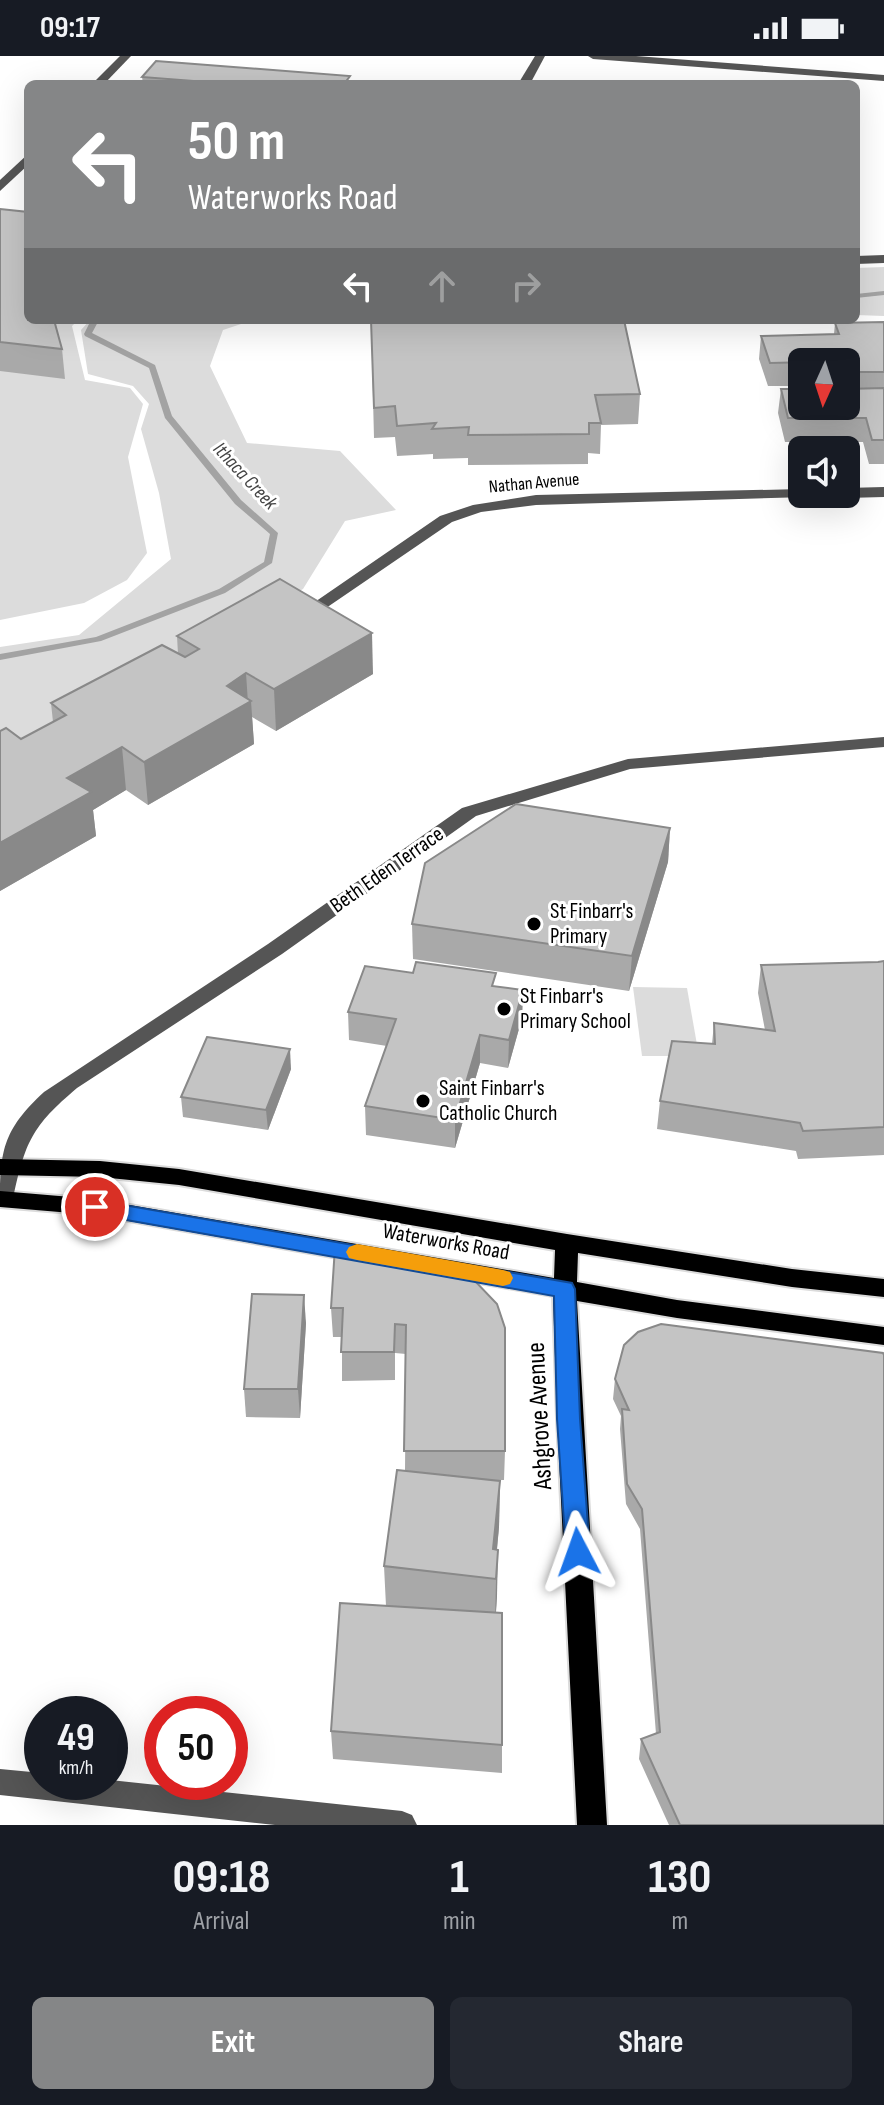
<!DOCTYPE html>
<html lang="en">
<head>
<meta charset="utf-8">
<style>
	:root { --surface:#171b24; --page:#242831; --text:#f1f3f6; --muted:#9ea1a6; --accent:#858687 }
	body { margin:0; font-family:"Sofia Sans Condensed",sans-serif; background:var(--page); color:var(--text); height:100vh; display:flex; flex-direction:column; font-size:30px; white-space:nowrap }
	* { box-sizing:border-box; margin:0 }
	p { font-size:26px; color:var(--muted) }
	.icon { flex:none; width:44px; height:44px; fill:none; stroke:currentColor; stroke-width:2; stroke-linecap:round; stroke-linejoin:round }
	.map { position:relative; height:1769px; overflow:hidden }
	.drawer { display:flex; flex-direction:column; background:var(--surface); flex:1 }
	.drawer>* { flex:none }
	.hud { position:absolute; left:24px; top:24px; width:836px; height:244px; border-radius:12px; box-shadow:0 8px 32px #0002; background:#858687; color:#fff; overflow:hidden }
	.needle { width:52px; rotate:183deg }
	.tools { position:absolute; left:788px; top:292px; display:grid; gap:16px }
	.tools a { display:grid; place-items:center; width:72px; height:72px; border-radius:12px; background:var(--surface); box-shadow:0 8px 32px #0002; font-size:40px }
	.speed { position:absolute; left:24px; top:1640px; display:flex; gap:16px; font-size:40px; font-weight:700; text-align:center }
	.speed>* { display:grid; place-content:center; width:104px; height:104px; border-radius:50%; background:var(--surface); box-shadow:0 8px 32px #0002; line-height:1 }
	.speed small { font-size:20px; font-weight:400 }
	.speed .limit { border:12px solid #d22; background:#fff; color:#111 }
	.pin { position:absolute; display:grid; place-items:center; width:68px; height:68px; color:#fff; margin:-34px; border:4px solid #fff; border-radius:50%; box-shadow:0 2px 8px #0007 }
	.me { position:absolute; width:88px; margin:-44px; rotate:356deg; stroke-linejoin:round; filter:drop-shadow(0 0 6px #0008) }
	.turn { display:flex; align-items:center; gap:28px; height:168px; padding:0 32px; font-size:36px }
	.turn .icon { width:104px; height:104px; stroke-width:2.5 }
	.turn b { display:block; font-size:56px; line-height:68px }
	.lanes { display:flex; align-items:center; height:76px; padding:0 32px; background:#0003; justify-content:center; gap:40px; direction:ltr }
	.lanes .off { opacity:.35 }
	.eta { display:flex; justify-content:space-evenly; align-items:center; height:136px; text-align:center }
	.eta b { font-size:48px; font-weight:700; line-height:56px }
	.action { display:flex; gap:16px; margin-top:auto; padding:16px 32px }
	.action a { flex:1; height:92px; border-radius:12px; background:var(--accent); color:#fff; font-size:32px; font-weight:700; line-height:92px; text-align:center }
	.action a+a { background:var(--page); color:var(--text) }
	.status { display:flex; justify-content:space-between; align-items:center; height:56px; padding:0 40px; background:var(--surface); direction:ltr }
	.status svg { height:22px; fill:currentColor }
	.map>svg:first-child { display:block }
	.green { fill:#dcdcdc }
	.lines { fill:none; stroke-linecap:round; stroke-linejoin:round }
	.stream { fill:#a3a3a3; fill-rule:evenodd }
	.major-casing { stroke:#dbdbdb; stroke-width:4 }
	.minor { fill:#555; fill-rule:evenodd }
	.major { fill:#000; fill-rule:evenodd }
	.wall { fill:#a9a9a9 }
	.shaded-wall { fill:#898989 }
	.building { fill:#c4c4c4; stroke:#898989; stroke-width:2 }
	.route { fill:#1a73e8; stroke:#114b97; stroke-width:2 }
	.slow { fill:#f59e0b }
	.poi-dot { fill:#000; stroke:#fff; stroke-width:3 }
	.labels { text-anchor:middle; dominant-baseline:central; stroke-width:6; stroke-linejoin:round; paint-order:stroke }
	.far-street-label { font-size:18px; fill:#000; stroke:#fff }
	.far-water-label { font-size:20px; font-style:italic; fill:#444; stroke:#fff }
	.street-label { font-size:22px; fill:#000; stroke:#fff }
	.poi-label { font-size:22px; fill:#000; stroke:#fff; text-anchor:start }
	.near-street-label { font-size:26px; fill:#000; stroke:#fff }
</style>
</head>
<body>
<div class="status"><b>09:17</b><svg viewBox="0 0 49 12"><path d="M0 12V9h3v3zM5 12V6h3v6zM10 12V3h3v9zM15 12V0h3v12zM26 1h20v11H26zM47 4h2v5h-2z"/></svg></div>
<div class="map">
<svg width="884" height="1769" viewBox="0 0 884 1769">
	<rect width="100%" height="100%" fill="#fff"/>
	<g class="green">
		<polygon points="0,169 28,264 78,264 72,270 85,324 130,332 143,348 128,401 147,497 127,524 84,547 0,564"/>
		<polygon points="884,211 884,260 856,259 856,212"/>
		<polygon points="90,264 253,264 223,274 210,310 247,387 340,395 396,454 345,465 303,533 0,704 0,591 79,579 171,503 159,437 141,373 149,348 133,330 88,318 81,274"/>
		<polygon points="633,931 687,932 699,1000 642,1000"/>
	</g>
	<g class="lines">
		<g class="stream">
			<polygon points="884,235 884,239 856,242 856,238"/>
			<polygon points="91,264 99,264 92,277 155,309 172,360 241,444 278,477 272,507 225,537 101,585 0,604 0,598 96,581 219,533 264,506 270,478 235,448 165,362 149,312 85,280 84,278"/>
		</g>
		<g class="major-casing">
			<polygon id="major" points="0,1103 100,1105 179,1113 567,1178 792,1213 884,1223 884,1241 792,1231 578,1197 577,1226 677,1244 884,1271 884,1289 677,1262 577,1245 607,1769 577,1769 557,1363 553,1240 95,1159 0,1151 0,1135 95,1143 554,1222 555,1194 179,1129 100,1121 0,1119"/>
		</g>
		<g class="minor">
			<polygon points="120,0 131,0 104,28 92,28"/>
			<polygon points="535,0 545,0 530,28 518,28"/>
			<polygon points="588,0 636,0 884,19 884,25 593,3"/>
			<polygon points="28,98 28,109 0,135 0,124"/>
			<polygon points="884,199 884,207 856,208 856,200"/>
			<polygon points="884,431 884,441 846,442 839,438 846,438 846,432"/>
			<polygon points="802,433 802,438 810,438 807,441 536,449 481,456 452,466 307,565 301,566 293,561 440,460 473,449 536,439"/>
			<path d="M884,681V691L630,713L476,760L282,898L77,1032C32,1070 25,1086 13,1143L10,1149L0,1151C0,1095 2,1075 44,1036L268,888L462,752L628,703Z"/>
			<polygon points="0,1713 42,1717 42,1726 110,1724 402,1755 412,1759 417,1769 275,1769 0,1739"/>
		</g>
		<use href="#major" class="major"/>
	</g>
	<g class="wall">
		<polygon points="142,21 350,28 143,28"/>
		<polygon points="0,153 62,293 65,323 0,315"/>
		<polygon points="371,264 640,338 638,368 601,369 600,398 588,397 588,408 468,409 468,402 433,403 433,398 397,400 395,381 374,382"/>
		<polygon points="884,266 884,408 869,408 863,386 785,386 778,357 781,333 849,333 847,329 846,329 846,306 802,306 802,330 768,330 759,303 761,280 834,278 835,267"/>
		<polygon points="177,580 373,618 276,675 252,661 254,688 148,749 126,734 93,754 96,780 0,835 0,675 21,683 53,666 51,647 178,598"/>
		<polygon points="670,772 668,806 629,935 413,903 412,868"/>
		<polygon points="884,905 884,1099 798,1103 796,1095 657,1073 660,1045 712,988 714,967 765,974 758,937 761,909 878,906"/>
		<polygon points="495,930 523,934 522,962 508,1012 480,1007 455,1092 366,1079 365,1050 387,990 349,984 348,956"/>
		<polygon points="291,1013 268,1074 183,1061 181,1041"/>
		<polygon points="460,1217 505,1395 504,1424 488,1424 500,1425 499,1471 497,1494 497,1540 496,1557 502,1689 502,1717 333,1703 331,1675 386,1550 384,1510 405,1415 406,1298 395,1297 395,1324 342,1325 342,1281 333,1281 331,1252"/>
		<polygon points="306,1267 300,1362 246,1361 244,1333"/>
		<polygon points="615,1323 884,1769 669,1769 639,1703 641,1683 656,1678 640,1473 626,1448 620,1373 621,1360 613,1343"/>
	</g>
	<g class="shaded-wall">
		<polygon points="372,577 373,618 276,675 274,633"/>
		<polygon points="246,617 248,647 251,645 254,688 148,749 144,706 227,630"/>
		<polygon points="122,691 126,734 93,754 96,780 0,835 0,787 67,722"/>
		<polygon points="670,772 668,806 629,935 632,900"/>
		<polygon points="523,934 522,962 508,1012 509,984"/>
		<polygon points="480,979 480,1007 455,1092 455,1064"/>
		<polygon points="290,993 291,1013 268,1074 266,1054"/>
		<polygon points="304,1239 306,1267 300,1362 298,1333"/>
		<polygon points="500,1425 499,1471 494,1522 493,1493"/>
		<polygon points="498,1494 497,1540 495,1568 496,1523"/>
	</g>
	<g class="building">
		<polygon points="156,5 350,20 344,28 232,28 142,21"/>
		<polygon points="0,153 28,156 28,264 54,264 62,293 0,286"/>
		<polygon points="371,264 624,264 640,338 595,339 601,367 589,367 589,378 468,379 469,371 432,373 436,367 397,370 395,350 374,352"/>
		<polygon points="884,266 884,316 855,316 850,305 770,307 761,280 839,278 835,267"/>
		<polygon points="884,332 884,384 872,384 866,362 788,362 781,333 802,333 802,350 846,350 846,333"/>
		<polygon points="280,523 372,577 274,633 246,617 227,630 251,645 144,706 122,691 67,722 91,736 0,787 0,675 6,672 21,683 66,659 51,647 162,589 185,601 199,593 177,580"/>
		<polygon points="516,748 670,772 632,900 412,868 425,807"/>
		<polygon points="884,905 884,1071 803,1075 800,1067 660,1045 672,985 715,988 714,967 775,975 761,909 878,906"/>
		<polygon points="416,906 496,917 492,930 523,934 509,984 480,979 455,1064 365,1050 396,963 348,956 365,910 413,917"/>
		<polygon points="207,981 290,993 266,1054 181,1041"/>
		<polygon points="335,1191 460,1217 475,1225 497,1248 505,1272 505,1395 404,1395 406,1269 395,1268 394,1296 341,1296 343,1252 331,1252"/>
		<polygon points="252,1238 304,1239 298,1333 244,1333"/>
		<polygon points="661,1268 883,1297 884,1299 884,1769 680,1769 641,1683 660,1676 642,1453 627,1428 622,1353 629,1354 615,1323 624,1289 638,1276"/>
		<polygon points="397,1414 500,1425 493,1493 498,1494 496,1523 384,1510"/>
		<polygon points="340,1547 502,1557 502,1689 331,1675"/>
	</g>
	<polygon class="route" points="95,1144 572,1227 575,1233 580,1363 590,1496 587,1504 578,1507 570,1504 566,1496 557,1363 554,1240 87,1157 84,1151 87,1146"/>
	<polygon class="slow" points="357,1188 503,1214 510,1216 513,1222 510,1228 503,1230 357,1204 349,1202 346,1196 349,1191"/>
	<g class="poi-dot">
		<circle cx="534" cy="868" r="8"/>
		<circle cx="504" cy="953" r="8"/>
		<circle cx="423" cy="1045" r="8"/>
	</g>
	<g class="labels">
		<g class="far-street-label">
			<text transform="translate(534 427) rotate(-5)">Nathan Avenue</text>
		</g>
		<g class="far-water-label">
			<text transform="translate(245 420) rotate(47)">Ithaca Creek</text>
		</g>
		<g class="street-label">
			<text transform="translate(387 814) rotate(-35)">Beth Eden Terrace</text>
			<text transform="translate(446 1186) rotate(10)">Waterworks Road</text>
		</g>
		<g class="poi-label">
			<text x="550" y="855">St Finbarr's<tspan x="550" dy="25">Primary</tspan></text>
			<text x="520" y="940">St Finbarr's<tspan x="520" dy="25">Primary School</tspan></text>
			<text x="439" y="1032">Saint Finbarr's<tspan x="439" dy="25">Catholic Church</tspan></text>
		</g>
		<g class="near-street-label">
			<text transform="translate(540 1360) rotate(-93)">Ashgrove Avenue</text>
		</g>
	</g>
</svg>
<div class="tools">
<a><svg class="needle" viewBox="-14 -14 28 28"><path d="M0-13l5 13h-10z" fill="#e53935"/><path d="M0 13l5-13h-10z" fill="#9ea1a6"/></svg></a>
<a><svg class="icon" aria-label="sound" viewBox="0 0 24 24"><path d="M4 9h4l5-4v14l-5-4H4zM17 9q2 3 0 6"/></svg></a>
</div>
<div class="speed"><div>49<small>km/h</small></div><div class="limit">50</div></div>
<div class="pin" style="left:95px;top:1151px;background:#d93025"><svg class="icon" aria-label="arrive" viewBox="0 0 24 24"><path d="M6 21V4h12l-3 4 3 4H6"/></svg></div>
<svg class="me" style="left:578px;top:1496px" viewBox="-20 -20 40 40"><path d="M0-17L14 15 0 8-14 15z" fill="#1a73e8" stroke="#fff" stroke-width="4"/></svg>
<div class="hud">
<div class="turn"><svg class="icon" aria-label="left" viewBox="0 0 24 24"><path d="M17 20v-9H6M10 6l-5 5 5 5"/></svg><div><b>50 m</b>Waterworks Road</div></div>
<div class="lanes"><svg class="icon" aria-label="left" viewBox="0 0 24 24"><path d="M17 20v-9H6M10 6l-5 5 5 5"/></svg><svg class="icon off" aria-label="ahead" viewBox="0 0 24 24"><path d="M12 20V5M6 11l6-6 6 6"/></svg><svg class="icon off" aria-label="right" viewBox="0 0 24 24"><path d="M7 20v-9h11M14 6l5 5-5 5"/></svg></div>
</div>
</div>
<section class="drawer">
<div class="eta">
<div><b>09:18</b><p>Arrival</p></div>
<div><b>1</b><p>min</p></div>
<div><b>130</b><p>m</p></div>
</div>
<div class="action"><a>Exit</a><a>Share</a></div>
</section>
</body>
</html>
